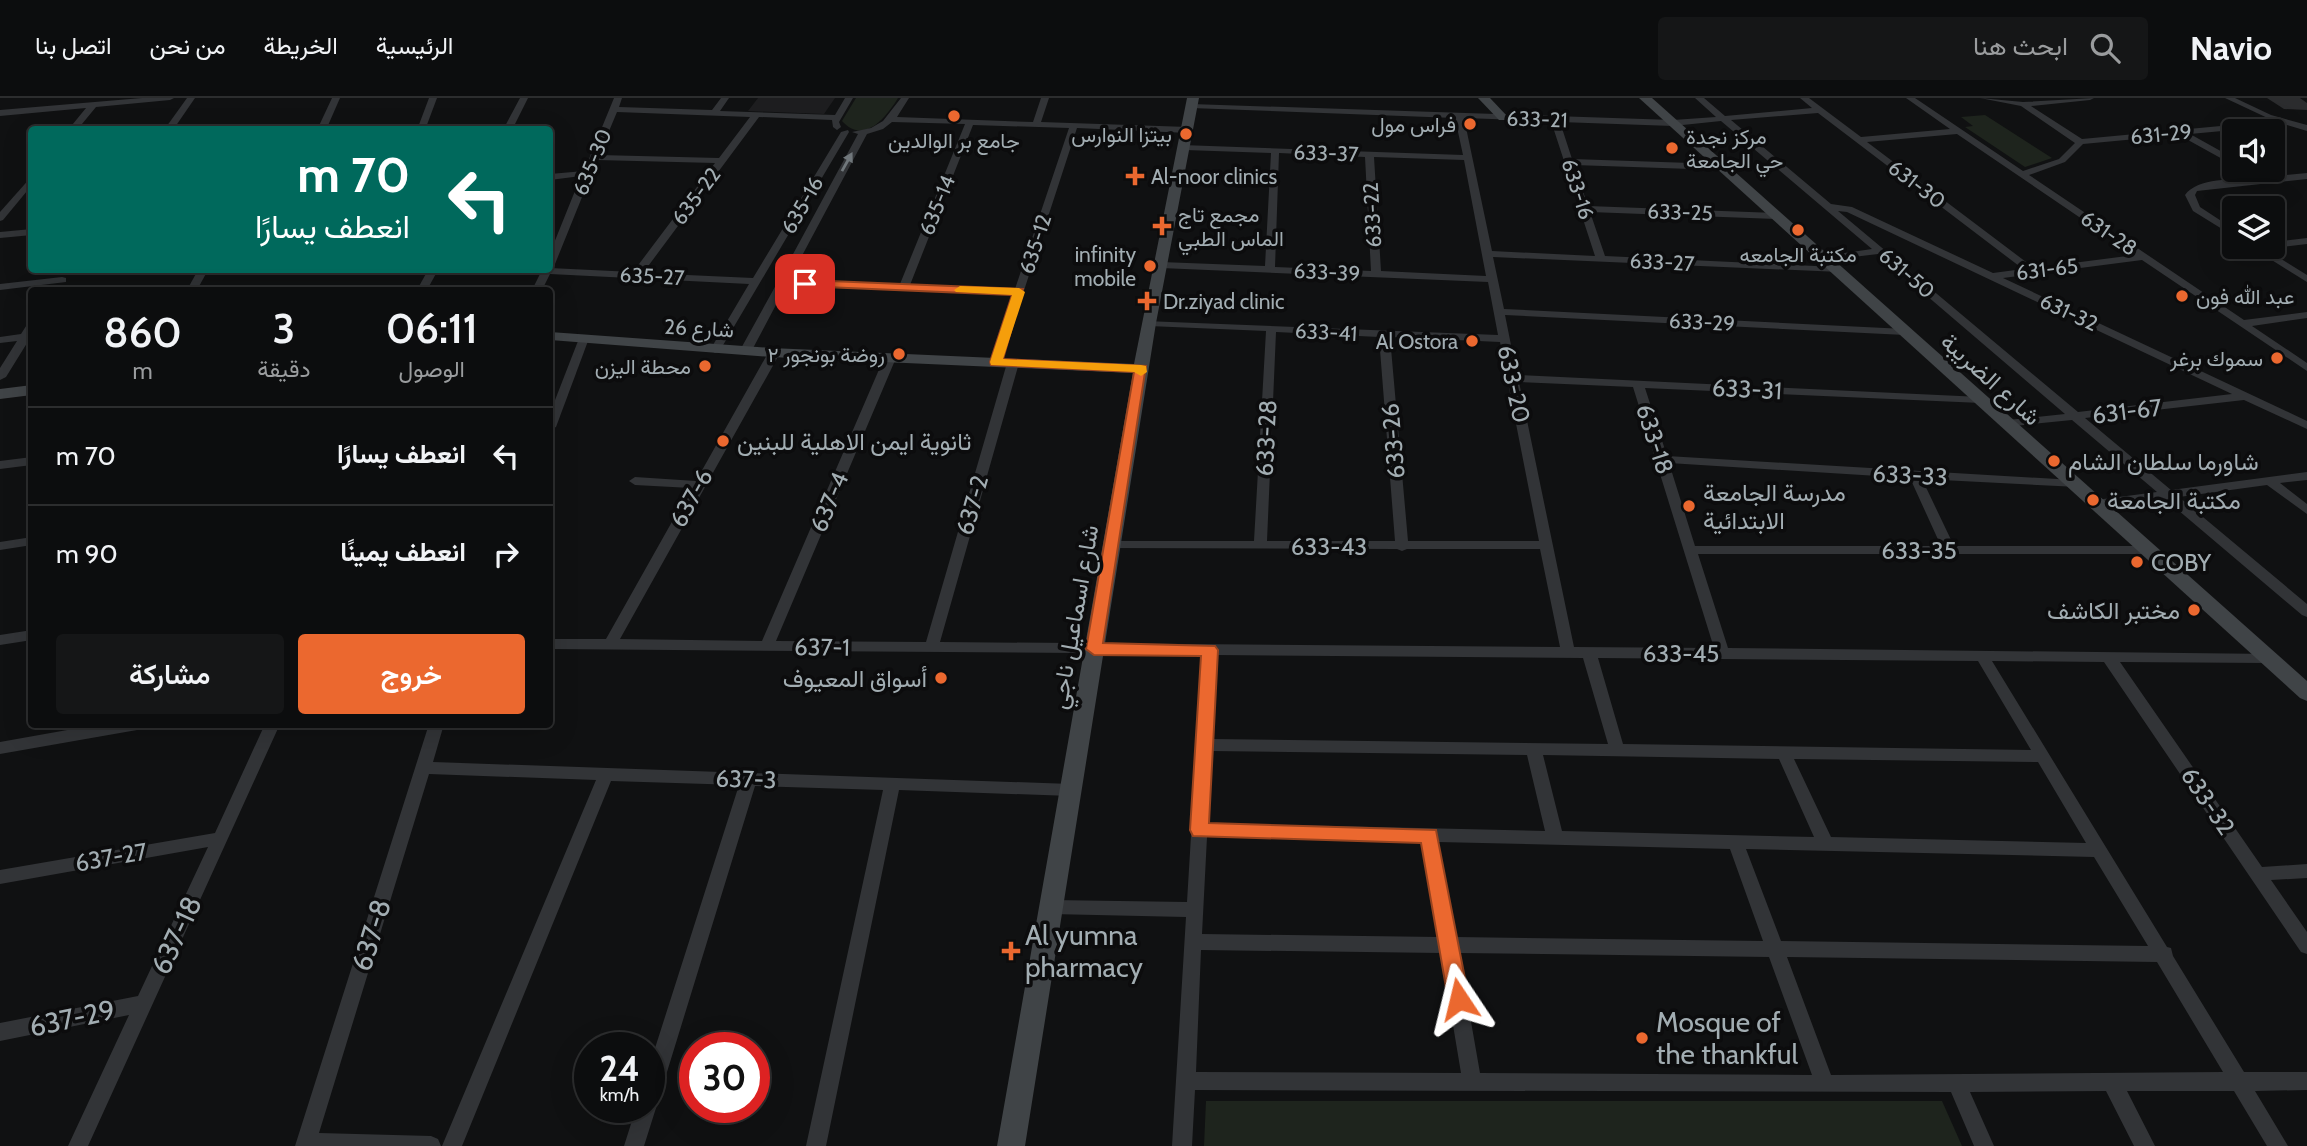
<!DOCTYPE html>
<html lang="ar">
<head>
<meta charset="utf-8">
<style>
	:root { --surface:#0c0d0e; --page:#151617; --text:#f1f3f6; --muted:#9a9c9e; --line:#2c2d2e; --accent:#eb682f }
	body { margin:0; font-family:Cabin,Vazirmatn,sans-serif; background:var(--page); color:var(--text); direction:rtl; height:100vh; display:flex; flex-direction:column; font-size:26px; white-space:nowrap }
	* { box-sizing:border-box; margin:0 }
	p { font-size:23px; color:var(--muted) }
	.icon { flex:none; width:38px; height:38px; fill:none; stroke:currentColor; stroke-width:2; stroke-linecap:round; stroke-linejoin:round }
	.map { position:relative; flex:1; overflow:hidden; direction:ltr }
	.side { position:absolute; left:28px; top:189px; width:525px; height:441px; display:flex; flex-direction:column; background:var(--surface); border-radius:7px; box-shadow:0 7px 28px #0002,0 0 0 2px var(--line); direction:rtl }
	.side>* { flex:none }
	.hud { position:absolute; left:28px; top:28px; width:525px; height:147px; border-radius:7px; box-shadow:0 7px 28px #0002,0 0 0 2px var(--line); direction:rtl; background:#00695c; color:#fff; overflow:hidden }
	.buttons { position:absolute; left:2222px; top:21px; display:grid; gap:14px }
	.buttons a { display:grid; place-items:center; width:63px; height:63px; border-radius:7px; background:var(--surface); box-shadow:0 7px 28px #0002,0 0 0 2px var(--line); font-size:35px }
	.speed { position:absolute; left:574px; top:934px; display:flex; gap:14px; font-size:35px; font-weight:700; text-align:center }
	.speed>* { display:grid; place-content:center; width:91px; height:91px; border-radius:50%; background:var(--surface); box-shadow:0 7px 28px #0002,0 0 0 2px var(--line); line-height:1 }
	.speed small { font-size:18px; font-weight:400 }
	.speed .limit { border:10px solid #d22; background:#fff; color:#111 }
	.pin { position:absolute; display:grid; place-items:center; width:60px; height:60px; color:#fff; margin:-30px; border-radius:14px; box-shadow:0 4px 10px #0006 }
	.me { position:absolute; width:77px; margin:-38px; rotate:350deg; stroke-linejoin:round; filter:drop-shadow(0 0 5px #0008) }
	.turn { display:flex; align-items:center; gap:24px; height:147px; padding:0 28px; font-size:32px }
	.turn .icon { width:91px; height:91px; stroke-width:2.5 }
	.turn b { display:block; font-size:49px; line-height:60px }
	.eta { display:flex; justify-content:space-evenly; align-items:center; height:119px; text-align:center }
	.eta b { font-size:42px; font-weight:600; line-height:49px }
	.cta { display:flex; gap:14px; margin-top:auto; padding:14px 28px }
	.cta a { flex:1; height:80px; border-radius:7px; background:var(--accent); color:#fff; font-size:28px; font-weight:600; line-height:80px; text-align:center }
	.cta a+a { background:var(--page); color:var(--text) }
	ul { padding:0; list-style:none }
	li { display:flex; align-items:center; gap:21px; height:98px; padding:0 28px; border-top:2px solid var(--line) }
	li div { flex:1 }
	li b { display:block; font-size:26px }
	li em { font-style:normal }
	header { display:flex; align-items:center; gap:42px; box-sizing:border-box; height:98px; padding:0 35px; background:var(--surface); border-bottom:2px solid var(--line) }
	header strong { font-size:33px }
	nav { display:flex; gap:38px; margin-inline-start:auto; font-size:24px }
	.search { width:490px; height:63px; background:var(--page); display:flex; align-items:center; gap:18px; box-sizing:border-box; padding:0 24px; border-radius:7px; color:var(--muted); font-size:26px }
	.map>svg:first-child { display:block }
	.built { fill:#1d1d1f }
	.green { fill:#1e241d }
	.building { fill:#2b2c2e }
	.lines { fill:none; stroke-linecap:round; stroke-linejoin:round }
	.street { fill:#323437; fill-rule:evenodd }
	.secondary { fill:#404447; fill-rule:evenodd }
	.oneway { fill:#70777b }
	.route { fill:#eb682f; stroke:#99441f; stroke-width:2 }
	.slow { fill:#f59e0b }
	.poi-dot { fill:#eb682f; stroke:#0c0c0d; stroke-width:2.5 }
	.labels { text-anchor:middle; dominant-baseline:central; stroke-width:7; stroke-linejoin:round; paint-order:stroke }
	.far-street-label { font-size:21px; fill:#a2adb2; stroke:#0c0c0d }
	.far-poi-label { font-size:21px; fill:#a2adb2; stroke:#0c0c0d; text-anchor:end }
	.street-label { font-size:24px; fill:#a2adb2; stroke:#0c0c0d }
	.poi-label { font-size:24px; fill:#a2adb2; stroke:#0c0c0d; text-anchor:start }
	.near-street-label { font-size:28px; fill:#a2adb2; stroke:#0c0c0d }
	.near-poi-label { font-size:28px; fill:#a2adb2; stroke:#0c0c0d; text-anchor:start }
</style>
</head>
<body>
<header>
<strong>Navio</strong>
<div class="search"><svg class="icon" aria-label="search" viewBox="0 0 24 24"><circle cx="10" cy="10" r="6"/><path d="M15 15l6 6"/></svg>ابحث هنا</div>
<nav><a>الرئيسية</a><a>الخريطة</a><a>من نحن</a><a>اتصل بنا</a></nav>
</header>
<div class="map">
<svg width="2307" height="1048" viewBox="0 0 2307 1048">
	<rect width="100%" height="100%" fill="#101112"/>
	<polygon class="built" points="758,0 835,0 824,16 748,13"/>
	<g class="green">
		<path d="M856,0H898C887,18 864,48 842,23Z"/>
		<polygon points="1985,17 2052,60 2025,69 1965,29 1973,28 1961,19"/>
		<polygon points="1206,1003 1942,1003 1962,1048 1204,1048"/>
	</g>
	<polygon class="building" points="2267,0 2300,0 2307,5 2307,12 2284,11"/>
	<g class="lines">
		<g class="street">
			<polygon points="142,0 174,0 170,2 96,9 77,32 68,32 86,10 0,18 0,12"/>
			<polygon points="187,0 195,0 173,32 164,32"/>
			<polygon points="332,0 340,0 326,32 317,32"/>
			<polygon points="429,0 437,0 425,32 417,32"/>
			<polygon points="520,0 528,0 512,32 503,32"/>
			<path d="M614,0H622L619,9L712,12L721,0H729L720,13L835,17L845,0H853L839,24L841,29L837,32L833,29L832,22L759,19L643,175L753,180L841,34L848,32L849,34L719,254L715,255L710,252L749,186L550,176L542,192H532L542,172H550V170L633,174L715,65L597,62L555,166L550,169V155L581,78L550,82V76L584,73ZM617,14L750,19L719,60L599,57Z"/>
			<path d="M901,0H909L897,19L1033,24L1041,0H1049L1041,24L1188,29L1192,32L1188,35L1077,30L1000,266H992L990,264L1013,197L786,188L751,254L749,256H741L739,254L776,187L775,185L779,182L858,36L852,34L871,30L883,23ZM892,24L965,26L900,186L789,182L867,36L883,31ZM973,27L1069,30L1015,191L910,187Z"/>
			<path d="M1695,0H1704L1725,18L1812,10L1800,0H1809L1861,39L1950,31L1906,0H1915L2023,73L2059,61L2075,45L2021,8L1980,0L2023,4L2094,0L2090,2L2031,8L2082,41L2274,23L2225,0H2235L2271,17L2307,27V33L2287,27L2190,36L2235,61V68L2179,37L2083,46L2065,64L2029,77L2244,222L2307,214V220L2252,228L2307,265V273L2142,162L2003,180L2307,323V331L2244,302L2085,320L2171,392L2307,374V382L2280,385L2307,406V416L2267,387L2179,399L2307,506V519L2302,517L2165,401L2092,409L2090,406L2096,402L2157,394L2072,322L2004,329V323L2008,322L2065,316L1878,156L1820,163L1819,161L1824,158L1872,151L1721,23L1673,28L1560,24L1572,61L1721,66L1725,69L1721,72L1574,67L1588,108L1776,115L1781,118L1776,121L1590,114L1605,158L1836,169L1840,170V174L1493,159L1504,211L1905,231L1910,234L1905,237L1505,217L1517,277L1981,299L1987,302L1981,305L1645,290L1667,358L2074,382L2078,383L2080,386L2078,389L1922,381L1954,448H2148L2155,452L2148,456H1698L1728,550L2272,556L2274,560L2272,564L2267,565L2120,564L2262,769L2307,766V780L2271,782L2307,834V856L2301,854L2104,564L1992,563L2167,849L2171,850L2173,858L2244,974H2307V992L2255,993L2288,1048H2267L2234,993H2127L2155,1048H2134L2106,993L1970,994L1994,1048H1974L1951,994L1195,992L1192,1048H1172L1186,819L1051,816L1045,814L1042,809L1045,804L1051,802L1187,804L1202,556L550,551V541H606L691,390L635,387L629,383L635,379L696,383L768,255L774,252L780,255L620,541L762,543L884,260L890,257L896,260L776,543L926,544L1007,265L1013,262L1019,265L940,544L1560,549L1540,451H1407L1402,453L1397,451L1106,450L1104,447L1106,444L1111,443H1254L1266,233L1149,228L1145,227V223L1498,237L1488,184L1161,170L1156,167L1161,164L1265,168L1271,55L1185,52L1181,49L1182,47L1463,57L1455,20L1191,10L1187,8L1191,6L1673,22L1716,19ZM1818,15L2023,171L1993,175L1852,109L1831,106L1731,22ZM1464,20L1551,23L1595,158L1492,153ZM1957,36L2135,157L2034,170L1867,44ZM1279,55L1365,59L1371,173L1275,169ZM1374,59L1464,62L1486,178L1381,173ZM1838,113L1847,114L2232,296L2078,314ZM1276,234L1379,239L1395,443H1267ZM1390,239L1500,244L1539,443H1408ZM1519,284L1633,289L1714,550L1574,549ZM1669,365L1910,380L1941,448H1695ZM1216,557L1583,560L1608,646L1212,641ZM1598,560L1978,563L2031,652L1623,646ZM1211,653L1527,657L1545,733L1208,725ZM1543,657L1779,661L1814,739L1562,733ZM1794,661L2038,664L2086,745L1831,739ZM1207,739L1422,744L1438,839L1202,836ZM1438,744L1730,751L1763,843L1456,839ZM1746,751L2094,759L2148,848L1781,843ZM1201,852L1441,855L1461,975L1196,974ZM1459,855L1769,859L1812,977L1480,975ZM1787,859L2157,864L2223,974L1831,977Z"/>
			<path d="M2242,72H2252L2266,79L2307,75V81L2197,93L2195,97L2200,109L2235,132V139L2193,113L2185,97C2198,79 2234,82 2254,80Z"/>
			<polygon points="32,78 32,87 3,122 0,123 0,114"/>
			<polygon points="32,131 32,137 0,140 0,134"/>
			<polygon points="2307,140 2307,146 2273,150 2269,149 2273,149 2273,144"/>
			<polygon points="2251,149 2262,149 2307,177 2307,184"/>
			<polygon points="198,172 208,172 197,192 187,192"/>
			<polygon points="428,172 438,172 427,192 417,192"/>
			<polygon points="62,179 66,180 66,184 0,192 0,186"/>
			<polygon points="32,224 32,237 6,279 0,282 0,270 17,243 0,245 0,239 21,236 28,225"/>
			<polygon points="583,240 588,243 556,329 550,332 550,315 578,243"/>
			<polygon points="32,359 32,367 0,371 0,363"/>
			<polygon points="32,439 32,447 0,452 0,444"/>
			<polygon points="32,532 32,542 0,547 0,537"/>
			<polygon points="101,626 144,626 142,630 137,632 0,656 0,644"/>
			<polygon points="265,626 280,626 88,1048 68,1048 129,917 0,943 0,925 138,898 208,749 0,786 0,772 215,735"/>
			<polygon points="429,626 444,626 433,664 1071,686 1077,688 1079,692 1077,696 1071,698 899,692 826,1048 806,1048 883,692 755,688 659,1000 654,1007 656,1010 644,1048 624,1048 636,1010 649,1010 649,969 739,687 611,683 462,1048 442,1048 596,682 429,676 319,1035 431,1038 438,1041 441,1048 295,1048"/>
		</g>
		<g class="secondary">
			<polygon points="1187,0 1199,0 1156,225 1025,1048 997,1048 1133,275 771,259 550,242 550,234 771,250 1134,266"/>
			<polygon points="1478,0 1490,0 1507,18 1507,22 1499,22"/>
			<polygon points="1639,0 1652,0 2307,583 2307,603 2300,600"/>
			<polygon points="32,287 32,297 0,301 0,291"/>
		</g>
	</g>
	<defs><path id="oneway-solid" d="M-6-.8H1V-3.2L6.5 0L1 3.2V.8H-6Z" transform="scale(1.75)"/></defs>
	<use class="oneway" href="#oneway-solid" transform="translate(847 64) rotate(-61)"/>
	<polygon class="route" points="805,182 1023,191 1003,261 1146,268 1103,545 1215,548 1218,552 1209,725 1436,732 1469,901 1466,908 1459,911 1451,908 1448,901 1421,745 1193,738 1190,732 1201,558 1094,557 1086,551 1134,274 991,267 990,264 1012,197 801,188 799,186"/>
	<polygon class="slow" points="960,188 1019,190 1025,194 1003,261 1141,267 1146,268 1147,274 1141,278 1134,274 991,267 990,264 1012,197 956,194 954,192"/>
	<g class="poi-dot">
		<circle cx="954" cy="18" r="7"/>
		<circle cx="1470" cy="26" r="7"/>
		<circle cx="1186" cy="36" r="7"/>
		<circle cx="1672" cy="50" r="7"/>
		<path d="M1131.5 67.5h7v7h7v7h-7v7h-7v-7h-7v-7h7z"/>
		<path d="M1158.5 117.5h7v7h7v7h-7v7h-7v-7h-7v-7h7z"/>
		<circle cx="1798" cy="132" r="7"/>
		<circle cx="1150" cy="168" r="7"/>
		<circle cx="2182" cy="198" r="7"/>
		<path d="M1143.5 192.5h7v7h7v7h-7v7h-7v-7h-7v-7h7z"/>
		<circle cx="1472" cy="243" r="7"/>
		<circle cx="899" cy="256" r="7"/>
		<circle cx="2277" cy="260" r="7"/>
		<circle cx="705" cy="268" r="7"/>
		<circle cx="723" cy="343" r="7"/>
		<circle cx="2054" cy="363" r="7"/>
		<circle cx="2093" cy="402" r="7"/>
		<circle cx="1689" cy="408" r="7"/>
		<circle cx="2137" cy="464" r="7"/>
		<circle cx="2194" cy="512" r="7"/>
		<circle cx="941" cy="580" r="7"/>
		<path d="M1007.5 842.5h7v7h7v7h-7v7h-7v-7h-7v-7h7z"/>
		<circle cx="1642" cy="940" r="7"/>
	</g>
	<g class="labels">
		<g class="far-street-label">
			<text transform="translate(1537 21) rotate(2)">633-21</text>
			<text transform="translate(2161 36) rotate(-5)">631-29</text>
			<text transform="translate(1326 55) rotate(2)">633-37</text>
			<text transform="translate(592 64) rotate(-68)">635-30</text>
			<text transform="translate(1917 86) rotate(37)">631-30</text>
			<text transform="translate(1578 91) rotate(72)">633-16</text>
			<text transform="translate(696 98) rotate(-53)">635-22</text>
			<text transform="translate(802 107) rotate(-60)">635-16</text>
			<text transform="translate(937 107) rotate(-68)">635-14</text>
			<text transform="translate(1680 114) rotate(2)">633-25</text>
			<text transform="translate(1372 117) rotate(-93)">633-22</text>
			<text transform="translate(2109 135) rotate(34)">631-28</text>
			<text transform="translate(1035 146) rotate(-72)">635-12</text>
			<text transform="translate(1662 164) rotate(3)">633-27</text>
			<text transform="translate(2047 171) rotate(-7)">631-65</text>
			<text transform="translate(1327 174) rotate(3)">633-39</text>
			<text transform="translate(1907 175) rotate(40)">631-50</text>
			<text transform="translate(652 178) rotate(3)">635-27</text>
			<text transform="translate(2069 214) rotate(25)">631-32</text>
			<text transform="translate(1702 224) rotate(3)">633-29</text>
			<text transform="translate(699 230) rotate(3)">شارع 26</text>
			<text transform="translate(1326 234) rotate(3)">633-41</text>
		</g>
		<g class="far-poi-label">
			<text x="1456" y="26">فراس مول</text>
			<text x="1172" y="36">بيتزا النوارس</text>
			<text x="1686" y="38" text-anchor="start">مركز نجدة<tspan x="1686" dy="24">حي الجامعة</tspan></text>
			<text x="954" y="42" text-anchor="middle">جامع بر الوالدين</text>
			<text x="1151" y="78" text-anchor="start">Al-noor clinics</text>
			<text x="1178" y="116" text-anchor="start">مجمع تاج<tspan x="1178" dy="24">الماس الطبي</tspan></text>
			<text x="1136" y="156">infinity<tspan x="1136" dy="24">mobile</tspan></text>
			<text x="1798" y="156" text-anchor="middle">مكتبة الجامعه</text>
			<text x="2196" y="198" text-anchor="start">عبد الله فون</text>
			<text x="1163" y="203" text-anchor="start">Dr.ziyad clinic</text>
			<text x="1458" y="243">Al Ostora</text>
			<text x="885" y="256">روضة بونجور ٢</text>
			<text x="2263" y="260">سموك برغر</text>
			<text x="691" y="268">محطة اليزن</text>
		</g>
		<g class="street-label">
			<text transform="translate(1991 281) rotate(42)">شارع الضريبة</text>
			<text transform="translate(1514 286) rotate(78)">633-20</text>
			<text transform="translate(1747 291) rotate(3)">633-31</text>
			<text transform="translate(2127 313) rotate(-7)">631-67</text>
			<text transform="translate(1266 340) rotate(-87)">633-28</text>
			<text transform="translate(1655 341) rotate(72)">633-18</text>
			<text transform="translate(1393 343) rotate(-95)">633-26</text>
			<text transform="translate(1910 377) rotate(3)">633-33</text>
			<text transform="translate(691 400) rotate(-61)">637-6</text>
			<text transform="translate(829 404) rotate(-67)">637-4</text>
			<text transform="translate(972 407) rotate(-74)">637-2</text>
			<text x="1329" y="448">633-43</text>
			<text x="1919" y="452">633-35</text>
			<text transform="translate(1074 519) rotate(-80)">شارع اسماعيل ناجي</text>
			<text transform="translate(822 549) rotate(1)">637-1</text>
			<text x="1681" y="555">633-45</text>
			<text transform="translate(746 681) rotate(2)">637-3</text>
			<text transform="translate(2208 703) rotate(56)">633-32</text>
			<text transform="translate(111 759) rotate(-10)">637-27</text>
		</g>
		<g class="poi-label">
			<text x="737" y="343">ثانوية ايمن الاهلية للبنين</text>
			<text x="2068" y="363">شاورما سلطان الشام</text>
			<text x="1703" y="394">مدرسة الجامعة<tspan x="1703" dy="28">الابتدائية</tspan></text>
			<text x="2107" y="402">مكتبة الجامعة</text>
			<text x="2151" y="464">COBY</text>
			<text x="2180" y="512" text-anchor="end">مختبر الكاشف</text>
			<text x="927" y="580" text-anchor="end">أسواق المعيوف</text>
		</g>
		<g class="near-street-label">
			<text transform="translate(176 837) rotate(-65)">637-18</text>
			<text transform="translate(371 837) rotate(-73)">637-8</text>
			<text transform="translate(72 920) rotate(-12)">637-29</text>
		</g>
		<g class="near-poi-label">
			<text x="1025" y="837">Al yumna<tspan x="1025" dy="32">pharmacy</tspan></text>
			<text x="1656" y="924">Mosque of<tspan x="1656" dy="32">the thankful</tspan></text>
		</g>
	</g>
</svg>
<div class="buttons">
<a><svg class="icon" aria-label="sound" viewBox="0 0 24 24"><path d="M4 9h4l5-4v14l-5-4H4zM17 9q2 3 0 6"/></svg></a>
<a><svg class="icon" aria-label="layers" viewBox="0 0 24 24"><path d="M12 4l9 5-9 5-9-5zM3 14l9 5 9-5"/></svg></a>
</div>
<div class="speed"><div>24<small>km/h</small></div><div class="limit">30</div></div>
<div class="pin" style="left:805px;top:186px;background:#d93025"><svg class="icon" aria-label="arrive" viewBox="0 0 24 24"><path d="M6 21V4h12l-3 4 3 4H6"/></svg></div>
<svg class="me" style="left:1459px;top:901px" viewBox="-20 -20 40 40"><path d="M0-17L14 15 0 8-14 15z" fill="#eb682f" stroke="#fff" stroke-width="4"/></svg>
<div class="hud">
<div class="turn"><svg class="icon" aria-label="left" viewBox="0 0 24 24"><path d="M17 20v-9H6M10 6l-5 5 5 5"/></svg><div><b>70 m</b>انعطف يسارًا</div></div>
</div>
<section class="side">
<div class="eta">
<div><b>06:11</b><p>الوصول</p></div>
<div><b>3</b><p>دقيقة</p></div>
<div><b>860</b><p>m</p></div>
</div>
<ul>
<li><svg class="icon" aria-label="left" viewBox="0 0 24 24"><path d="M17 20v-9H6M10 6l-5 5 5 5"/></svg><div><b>انعطف يسارًا</b></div><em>70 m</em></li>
<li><svg class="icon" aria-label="right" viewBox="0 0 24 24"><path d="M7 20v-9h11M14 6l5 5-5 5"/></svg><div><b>انعطف يمينًا</b></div><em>90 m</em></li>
</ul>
<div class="cta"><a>خروج</a><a>مشاركة</a></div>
</section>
</div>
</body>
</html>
